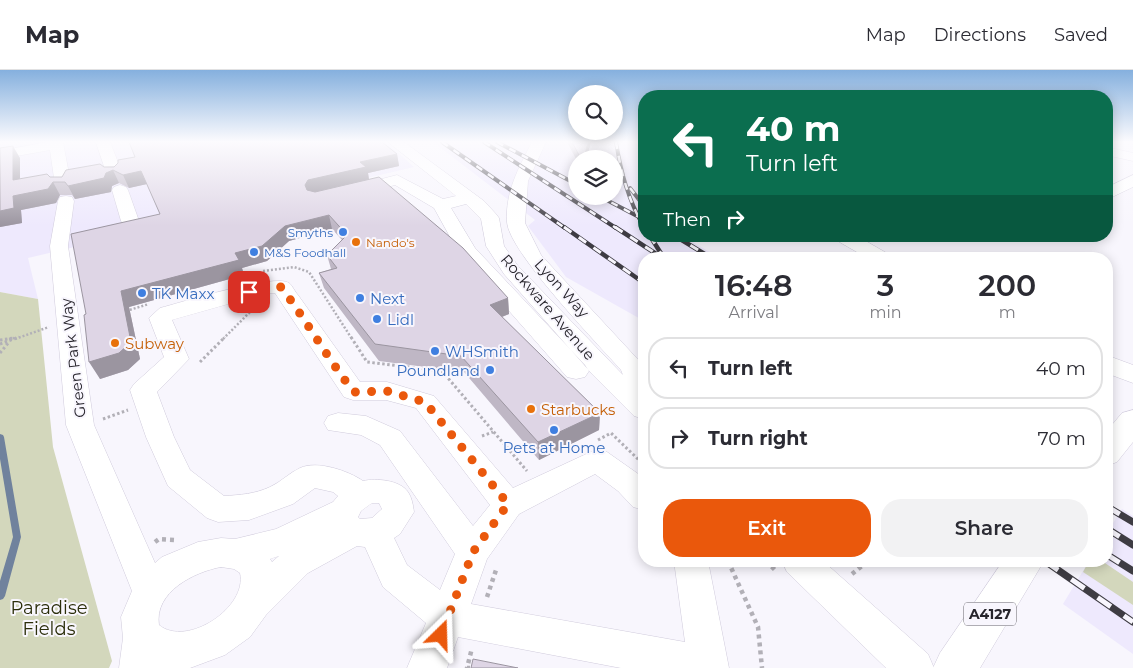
<!DOCTYPE html>
<html lang="en">
<head>
<meta charset="utf-8">
<style>
	:root { --surface:#fff; --page:#f2f2f3; --text:#2b2b33; --muted:#7c7c81; --line:#e1e1e2; --accent:#ea580c }
	body { margin:0; font-family:Montserrat,sans-serif; background:var(--page); color:var(--text); height:100vh; display:flex; flex-direction:column; font-size:19px; white-space:nowrap }
	* { box-sizing:border-box; margin:0 }
	p { font-size:16px; color:var(--muted) }
	.icon { flex:none; width:28px; height:28px; fill:none; stroke:currentColor; stroke-width:2; stroke-linecap:round; stroke-linejoin:round }
	.map { position:relative; flex:1; overflow:hidden }
	.sheet { position:absolute; left:638px; top:182px; width:475px; height:315px; display:flex; flex-direction:column; background:var(--surface); border-radius:20px; box-shadow:0 2px 12px #0003 }
	.sheet>* { flex:none }
	.hud { position:absolute; left:638px; top:20px; width:475px; height:152px; border-radius:20px; box-shadow:0 2px 12px #0003; background:#0b6e4f; color:#fff; overflow:hidden }
	.fabs { position:absolute; left:568px; top:15px; display:grid; gap:10px }
	.fabs a { display:grid; place-items:center; width:55px; height:55px; border-radius:50%; background:var(--surface); box-shadow:0 2px 12px #0003; font-size:25px }
	.pin { position:absolute; display:grid; place-items:center; width:42px; height:42px; color:#fff; margin:-21px; border-radius:10px; box-shadow:0 2px 8px #0006 }
	.me { position:absolute; width:55px; margin:-28px; rotate:22deg; stroke-linejoin:round; filter:drop-shadow(0 0 4px #0008) }
	.turn { display:flex; align-items:center; gap:18px; height:105px; padding:0 25px; font-size:22px }
	.turn .icon { width:65px; height:65px; stroke-width:2.5 }
	.turn b { display:block; font-size:35px; line-height:42px }
	.then { display:flex; align-items:center; height:48px; padding:0 25px; background:#0003; gap:10px; font-size:19px }
	.eta { display:flex; justify-content:space-evenly; align-items:center; height:85px; text-align:center }
	.eta b { font-size:30px; font-weight:600; line-height:35px }
	.action { display:flex; gap:10px; margin-top:auto; padding:10px 25px }
	.action a { flex:1; height:58px; border-radius:20px; background:var(--accent); color:#fff; font-size:20px; font-weight:600; line-height:58px; text-align:center }
	.action a+a { background:var(--page); color:var(--text) }
	ul { padding:0; list-style:none }
	li { display:flex; align-items:center; gap:15px; height:62px; margin:0 10px 8px; padding:0 15px; border:2px solid var(--line); border-radius:20px }
	li div { flex:1 }
	li b { display:block; font-size:19px }
	li em { font-style:normal }
	header { display:flex; align-items:center; gap:30px; box-sizing:border-box; height:70px; padding:0 25px; background:var(--surface); border-bottom:1px solid var(--line) }
	header strong { font-size:24px }
	nav { display:flex; gap:28px; margin-inline-start:auto; font-size:18px }
	.map>svg:first-child { display:block }
	.built { fill:#eee9fd; fill-rule:evenodd }
	.green { fill:#d3d7bc }
	.lines { fill:none; stroke-linecap:round; stroke-linejoin:round }
	.stream { fill:#70829d; fill-rule:evenodd }
	.minor-casing { stroke:#d0cbdc; stroke-width:1 }
	.major-casing { stroke:#d0cbdc; stroke-width:1 }
	.path-far2 { stroke:#b2b0b7; stroke-width:2.5; stroke-dasharray:2 2; stroke-linecap:butt }
	.path-far1 { stroke:#b2b0b7; stroke-width:3; stroke-dasharray:2.5 2.5; stroke-linecap:butt }
	.path { stroke:#b2b0b7; stroke-width:4.5; stroke-dasharray:4 4; stroke-linecap:butt }
	.minor { fill:#fff; fill-rule:evenodd }
	.major { fill:#fff; fill-rule:evenodd }
	.rail-far2-casing { stroke:#3e3c43; stroke-width:4 }
	.rail-far1-casing { stroke:#3e3c43; stroke-width:4.5 }
	.rail-casing { stroke:#3e3c43; stroke-width:7 }
	.rail-far2 { stroke:#f8f6fd; stroke-width:2.5; stroke-dasharray:7; stroke-linecap:butt }
	.rail-far1 { stroke:#f8f6fd; stroke-width:3; stroke-dasharray:9; stroke-linecap:butt }
	.rail { stroke:#f8f6fd; stroke-width:5; stroke-dasharray:16; stroke-linecap:butt }
	.wall { fill:#bfb7c5 }
	.shaded-wall { fill:#9b95a0 }
	.building { fill:#ded5e5; stroke:#9b95a0 }
	.route { stroke:#ea580c; stroke-width:9; stroke-dasharray:0 16.2 }
	.shop-dot { fill:#3f7fe0; stroke:#f8f6fd; stroke-width:2 }
	.food-dot { fill:#e8710a; stroke:#f8f6fd; stroke-width:2 }
	.labels { text-anchor:middle; dominant-baseline:central; stroke-width:4; stroke-linejoin:round; paint-order:stroke }
	.far-shop-label { font-size:12px; fill:#366cbe; stroke:#f8f6fd; text-anchor:end }
	.far-food-label { font-size:12px; fill:#c56008; stroke:#f8f6fd; text-anchor:start }
	.shield { fill:#f8f6fd; stroke:#66646b; stroke-width:1 }
	.shield-label { font-size:14px; font-weight:bold; fill:#27252c }
	.street-label { font-size:15px; fill:#27252c; stroke:#f8f6fd }
	.shop-label { font-size:15px; fill:#366cbe; stroke:#f8f6fd; text-anchor:start }
	.food-label { font-size:15px; fill:#c56008; stroke:#f8f6fd; text-anchor:start }
	.near-park-label { font-size:18px; fill:#2b2e0a; stroke:#f8f6fd }
</style>
</head>
<body>
<header>
<strong>Map</strong>
<nav><a>Map</a><a>Directions</a><a>Saved</a></nav>
</header>
<div class="map">
<svg width="1133" height="598" viewBox="0 0 1133 598">
	<rect width="100%" height="100%" fill="#f8f6fd"/>
	<g class="built">
		<polygon points="0,72 386,72 414,97 28,188 38,229 0,222"/>
		<path d="M433,72H638L641,91L644,95V166H683L721,189H644V251L566,207L528,156L535,150ZM576,89H614V126H576Z"/>
		<polygon points="1122,439 1133,446 1133,584 1063,534 1089,491 1106,491 1106,464"/>
	</g>
	<g class="green">
		<polygon points="0,222 38,229 53,377 112,591 109,598 0,598"/>
		<polygon points="1089,491 1102,491 1133,512 1133,535 1083,502"/>
	</g>
	<g class="lines">
		<polygon class="stream" points="0,364 3,365 4,367 21,467 5,526 3,529 0,530 0,511 13,467 0,389"/>
		<g class="minor-casing">
			<g id="minor">
				<polygon points="47,72 63,72 71,115 69,118 57,118 55,115 50,80 0,89 0,81"/>
				<polygon points="96,72 110,72 123,105 120,108 110,108 107,105"/>
				<path d="M388,72H404L484,131L496,144L499,148L504,176L518,196L623,305L621,300C597,273 509,182 507,152C505,122 519,97 532,72H546L528,111L525,153L541,185L644,296V349L634,346L592,304L504,204L486,176L481,149L466,134L451,138L475,178L585,295L589,301L585,307L576,309L567,307L460,185L434,138L395,115L353,126L347,124L345,121L347,118L397,105L443,129L456,126Z"/>
				<polygon points="1106,77 1133,83 1133,91 1106,85"/>
				<polygon points="1133,105 1133,117 1106,130 1106,118"/>
				<polygon points="120,115 126,117 128,120 139,151 136,155 130,156 124,155 121,151 112,120 114,117"/>
				<path d="M66,126L72,127L74,131L68,176L94,355L155,493L162,487L198,472L221,468L235,469L276,459L333,432L338,426L333,422L315,418L293,434L249,450L218,452L207,448L168,416L146,367L130,320L134,314L164,287L149,248L160,238C180,233 275,203 289,213C292,215 295,222 298,225L360,312H387L434,326L513,418L597,379L607,382L644,408V440L633,437L618,421L595,404L519,444L487,489L471,534L685,572L674,491H708L729,598H621L458,567L447,598H407L426,553L383,517L365,477L357,476L308,503L266,545L250,567L225,585L190,598H119L123,568L121,547L132,521L66,355L50,176L58,131L60,127ZM267,223H275L344,327L353,330H386L416,338L490,435L473,456L400,361L366,346L338,343L328,346L324,353L328,360L361,365L380,375L455,484L440,520L407,495L394,468L400,464L414,442C413,435 412,428 408,422C400,410 376,408 363,411C349,401 317,390 300,398C289,403 281,412 270,417C255,424 240,425 224,426L190,400L174,367L157,322L189,289L172,250ZM372,433H379L382,439L372,448L360,449L358,447L361,441ZM279,486L272,492L270,489ZM221,497L234,499L240,503C248,537 187,578 159,555C154,522 194,502 221,497Z"/>
				<polygon points="834,166 857,166 890,185 893,189 869,189 836,170"/>
				<polygon points="1106,285 1133,295 1133,313 1106,303"/>
				<polygon points="782,491 823,491 928,584 934,598 886,598 787,502"/>
			</g>
		</g>
		<g class="major-casing">
			<g id="major">
				<polygon points="1133,340 1133,372 1117,392 1106,396 1106,362 1122,343"/>
				<polygon points="1003,491 1044,491 980,598 933,598 940,583"/>
			</g>
		</g>
		<g class="path-far2">
			<polyline points="263,201 294,197 309,202 352,269"/>
			<polyline points="126,241 149,234"/>
			<polyline points="9,269 14,268"/>
			<polyline points="15,269 49,257"/>
			<polyline points="223,269 254,238"/>
		</g>
		<g class="path-far1">
			<polyline points="351,267 367,292 442,301 527,401"/>
			<polyline points="0,270 14,268"/>
			<polyline points="0,274 19,267"/>
			<polyline points="0,283 9,272"/>
			<polyline points="200,292 225,267"/>
			<polyline points="103,349 128,340"/>
			<polyline points="482,366 493,362"/>
			<polyline points="598,370 611,363 641,392"/>
		</g>
		<g class="path">
			<polyline points="155,472 159,469 176,470"/>
			<polyline points="728,491 758,557 762,598"/>
			<polyline points="766,491 775,500"/>
			<polyline points="852,504 868,491"/>
			<polyline points="487,527 496,500"/>
			<polyline points="470,598 467,598 472,578"/>
		</g>
		<use href="#minor" class="minor"/>
		<use href="#major" class="major"/>
		<g class="rail-far2-casing">
			<g id="rail-far2">
				<polyline points="442,72 565,158"/>
				<polyline points="484,72 616,158"/>
				<polyline points="497,72 576,114"/>
				<path d="M616,72C621,102 628,130 644,157"/>
				<polyline points="630,118 644,136"/>
				<polyline points="599,126 639,147"/>
			</g>
		</g>
		<g class="rail-far1-casing">
			<g id="rail-far1">
				<polyline points="564,157 644,213"/>
				<polyline points="615,157 664,189"/>
				<polyline points="650,166 662,185"/>
				<polyline points="675,166 713,189"/>
			</g>
		</g>
		<g class="rail-casing">
			<g id="rail">
				<polyline points="1106,436 1133,452"/>
				<polyline points="1106,458 1133,475"/>
				<polyline points="1106,484 1133,501"/>
				<polyline points="1045,491 1133,552"/>
			</g>
		</g>
		<use href="#rail-far2" class="rail-far2"/>
		<use href="#rail-far1" class="rail-far1"/>
		<use href="#rail" class="rail"/>
	</g>
	<g class="wall">
		<polygon points="567,72 591,72 586,89 576,89"/>
		<polygon points="0,78 20,88 20,109 62,107 104,97 397,84 399,96 368,103 369,109 508,228 509,244 502,247 600,343 599,360 539,390 464,302 379,291 324,218 319,203 331,199 327,185 342,170 332,159 289,171 267,191 242,198 244,205 129,237 140,289 128,300 100,309 86,244 160,144 147,114 129,118 119,113 112,116 111,122 75,129 72,125 60,125 56,133 21,140 22,153 0,157"/>
	</g>
	<g class="shaded-wall">
		<polygon points="588,72 591,72 586,89 584,89"/>
		<polygon points="13,76 20,88 20,123 13,110"/>
		<polygon points="397,84 399,96 368,103 369,110 308,128 305,115 308,110 360,92"/>
		<polygon points="113,100 119,113 112,116 111,122 75,129 68,116"/>
		<polygon points="141,101 147,114 129,118 123,105"/>
		<polygon points="53,112 60,125 56,133 21,140 22,153 0,157 0,141 13,126"/>
		<polygon points="329,145 332,159 289,171 267,191 242,198 244,205 129,237 140,289 128,300 100,309 89,292 121,221 235,183 285,156"/>
		<polygon points="508,228 509,244 491,251 490,235"/>
		<polygon points="600,343 599,360 539,390 538,372"/>
	</g>
	<g class="building">
		<polygon points="129,72 382,72 397,84 360,92 366,97 308,110 305,115 307,120 315,122 379,107 463,178 508,228 490,235 600,343 538,372 461,286 375,274 319,203 337,198 327,185 347,165 329,145 285,156 262,176 235,183 239,190 121,221 131,272 119,283 89,292 84,245 86,244 71,164 160,144 141,101 123,105 113,100 106,103 104,108 68,116 65,112 53,112 48,119 13,126 14,138 0,141 0,78 13,76 13,110 47,104 50,107 62,107 66,100 100,94 104,97 114,97 118,93 118,90 135,87"/>
		<polygon points="572,72 588,72 584,89 581,89"/>
		<polygon points="473,589 518,598 471,598"/>
	</g>
	<linearGradient id="sky" x2="0" y2="1"><stop stop-color="#85b0de"/><stop offset="0.46" stop-color="#fcfbfe"/><stop offset="1" stop-color="#fcfbfe" stop-opacity="0"/></linearGradient>
	<rect width="1133" height="156" fill="url(#sky)"/>
	<g class="lines">
		<path class="route" d="M249,222L266,217H281C307,251 327,288 354,322L387,321L425,332L508,434L473,482L441,565"/>
	</g>
	<g class="shop-dot">
		<circle cx="343" cy="162" r="5"/>
		<circle cx="254" cy="182" r="5"/>
		<circle cx="142" cy="223" r="5"/>
		<circle cx="360" cy="228" r="5"/>
		<circle cx="377" cy="249" r="5"/>
		<circle cx="435" cy="281" r="5"/>
		<circle cx="490" cy="300" r="5"/>
		<circle cx="554" cy="360" r="5"/>
	</g>
	<g class="food-dot">
		<circle cx="356" cy="172" r="5"/>
		<circle cx="115" cy="273" r="5"/>
		<circle cx="531" cy="339" r="5"/>
	</g>
	<g class="labels">
		<g class="far-shop-label">
			<text x="333" y="162">Smyths</text>
			<text x="264" y="182" text-anchor="start">M&amp;S Foodhall</text>
		</g>
		<g class="far-food-label">
			<text x="366" y="172">Nando's</text>
		</g>
		<rect class="shield" x="964" y="532.5" width="52" height="23" rx="4"/>
		<g class="shield-label">
			<text x="990" y="544">A4127</text>
		</g>
		<g class="street-label">
			<text transform="translate(562 218) rotate(48)">Lyon Way</text>
			<text transform="translate(548 237) rotate(49)">Rockware Avenue</text>
			<text transform="translate(73 288) rotate(-97)">Green Park Way</text>
		</g>
		<g class="shop-label">
			<text x="152" y="223">TK Maxx</text>
			<text x="370" y="228">Next</text>
			<text x="387" y="249">Lidl</text>
			<text x="445" y="281">WHSmith</text>
			<text x="480" y="300" text-anchor="end">Poundland</text>
			<text x="554" y="377" text-anchor="middle">Pets at Home</text>
		</g>
		<g class="food-label">
			<text x="125" y="273">Subway</text>
			<text x="541" y="339">Starbucks</text>
		</g>
		<g class="near-park-label">
			<text x="49" y="538">Paradise<tspan x="49" dy="21">Fields</tspan></text>
		</g>
	</g>
</svg>
<div class="fabs">
<a><svg class="icon" aria-label="search" viewBox="0 0 24 24"><circle cx="10" cy="10" r="6"/><path d="M15 15l6 6"/></svg></a>
<a><svg class="icon" aria-label="layers" viewBox="0 0 24 24"><path d="M12 4l9 5-9 5-9-5zM3 14l9 5 9-5"/></svg></a>
</div>
<div class="pin" style="left:249px;top:222px;background:#d93025"><svg class="icon" aria-label="arrive" viewBox="0 0 24 24"><path d="M6 21V4h12l-3 4 3 4H6"/></svg></div>
<svg class="me" style="left:441px;top:565px" viewBox="-20 -20 40 40"><path d="M0-17L14 15 0 8-14 15z" fill="#ea580c" stroke="#fff" stroke-width="4"/></svg>
<div class="hud">
<div class="turn"><svg class="icon" aria-label="left" viewBox="0 0 24 24"><path d="M17 20v-9H6M10 6l-5 5 5 5"/></svg><div><b>40 m</b>Turn left</div></div>
<div class="then">Then<svg class="icon" aria-label="right" viewBox="0 0 24 24"><path d="M7 20v-9h11M14 6l5 5-5 5"/></svg></div>
</div>
<section class="sheet">
<div class="eta">
<div><b>16:48</b><p>Arrival</p></div>
<div><b>3</b><p>min</p></div>
<div><b>200</b><p>m</p></div>
</div>
<ul>
<li><svg class="icon" aria-label="left" viewBox="0 0 24 24"><path d="M17 20v-9H6M10 6l-5 5 5 5"/></svg><div><b>Turn left</b></div><em>40 m</em></li>
<li><svg class="icon" aria-label="right" viewBox="0 0 24 24"><path d="M7 20v-9h11M14 6l5 5-5 5"/></svg><div><b>Turn right</b></div><em>70 m</em></li>
</ul>
<div class="action"><a>Exit</a><a>Share</a></div>
</section>
</div>
</body>
</html>
